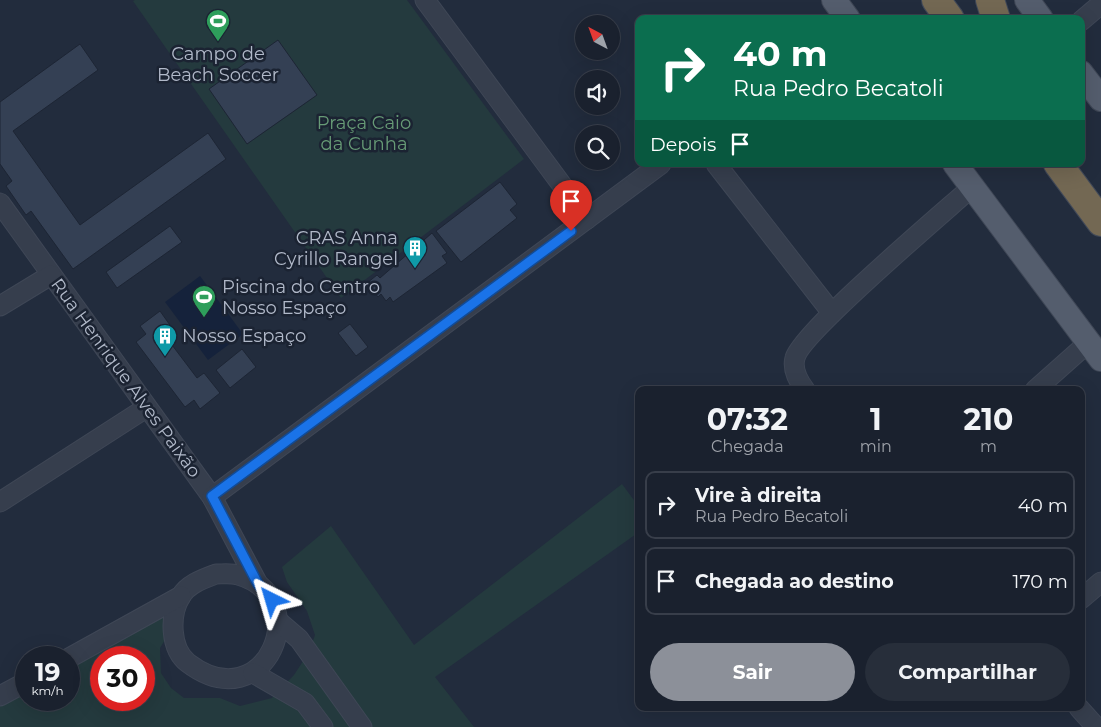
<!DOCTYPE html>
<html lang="pt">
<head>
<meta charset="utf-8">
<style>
	:root { --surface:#1a212e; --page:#272e3a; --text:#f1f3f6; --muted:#9fa3aa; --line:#383e4a; --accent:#8c9099 }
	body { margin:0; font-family:Montserrat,sans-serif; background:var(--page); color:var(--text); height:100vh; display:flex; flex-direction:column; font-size:19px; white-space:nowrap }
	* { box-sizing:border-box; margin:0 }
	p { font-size:16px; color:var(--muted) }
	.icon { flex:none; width:28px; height:28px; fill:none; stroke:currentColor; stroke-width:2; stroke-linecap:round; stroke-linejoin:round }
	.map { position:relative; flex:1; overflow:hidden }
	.side { position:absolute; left:635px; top:386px; width:450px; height:325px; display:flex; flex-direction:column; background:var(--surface); border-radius:10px; box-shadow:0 5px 20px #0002,0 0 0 1px var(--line) }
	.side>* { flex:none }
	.banner { position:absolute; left:635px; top:15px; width:450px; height:152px; border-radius:10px; box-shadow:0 5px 20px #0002,0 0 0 1px var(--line); background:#0b6e4f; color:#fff; overflow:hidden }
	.needle { width:32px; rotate:319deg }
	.tools { position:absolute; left:575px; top:15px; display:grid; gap:10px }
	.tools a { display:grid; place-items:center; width:45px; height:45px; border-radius:50%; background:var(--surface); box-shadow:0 5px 20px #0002,0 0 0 1px var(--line); font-size:25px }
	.speed { position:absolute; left:15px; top:646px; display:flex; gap:10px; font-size:25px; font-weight:700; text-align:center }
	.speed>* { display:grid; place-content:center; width:65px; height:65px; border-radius:50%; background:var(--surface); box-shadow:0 5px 20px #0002,0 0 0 1px var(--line); line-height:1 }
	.speed small { font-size:12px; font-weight:400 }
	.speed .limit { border:8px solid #d22; background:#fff; color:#111 }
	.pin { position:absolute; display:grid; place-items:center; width:42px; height:42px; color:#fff; margin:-51px -21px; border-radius:50% 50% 50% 0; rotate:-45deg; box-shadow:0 0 5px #0007 }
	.pin .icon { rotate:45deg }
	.me { position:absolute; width:55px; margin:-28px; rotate:320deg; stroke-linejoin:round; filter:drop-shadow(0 0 4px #0008) }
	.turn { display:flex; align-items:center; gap:18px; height:105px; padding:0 15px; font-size:22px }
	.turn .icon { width:65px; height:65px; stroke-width:2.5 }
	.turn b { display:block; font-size:35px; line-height:42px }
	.then { display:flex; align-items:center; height:48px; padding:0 15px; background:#0003; gap:10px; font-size:19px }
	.eta { display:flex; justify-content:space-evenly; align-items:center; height:85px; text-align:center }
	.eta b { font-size:30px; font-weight:700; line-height:35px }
	.button { display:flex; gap:10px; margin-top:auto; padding:10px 15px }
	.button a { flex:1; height:58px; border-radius:30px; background:var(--accent); color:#fff; font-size:20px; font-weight:700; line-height:58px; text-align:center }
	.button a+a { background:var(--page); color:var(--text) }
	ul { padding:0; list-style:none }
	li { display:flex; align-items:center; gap:15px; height:68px; margin:0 10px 8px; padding:0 5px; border:2px solid var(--line); border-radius:10px }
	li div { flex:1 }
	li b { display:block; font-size:19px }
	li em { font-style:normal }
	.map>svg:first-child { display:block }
	.green { fill:#243a3e; fill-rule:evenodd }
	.water { fill:#15223b }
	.building { fill:#344054; stroke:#1d2534 }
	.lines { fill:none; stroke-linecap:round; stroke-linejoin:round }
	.minor-casing { stroke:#3f4756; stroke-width:21 }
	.major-casing { stroke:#3f4756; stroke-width:26 }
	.highway-casing { stroke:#414958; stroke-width:30 }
	.minor { stroke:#363e4d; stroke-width:19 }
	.major { stroke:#545d6d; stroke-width:24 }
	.highway { stroke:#736853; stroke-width:28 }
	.route-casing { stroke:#114b97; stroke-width:12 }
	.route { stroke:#1a73e8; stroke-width:9 }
	.labels { text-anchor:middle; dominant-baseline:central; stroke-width:5; stroke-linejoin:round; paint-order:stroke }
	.poi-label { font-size:18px; fill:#b1b9c9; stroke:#1b2332; text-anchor:start }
	.park-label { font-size:18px; fill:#679b76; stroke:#1b2332 }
	.street-label { font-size:18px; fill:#b1b9c9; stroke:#1b2332 }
</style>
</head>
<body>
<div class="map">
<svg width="1101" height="727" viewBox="0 0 1101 727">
	<rect width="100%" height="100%" fill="#222c3d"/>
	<g class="green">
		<polygon points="135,0 407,0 524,159 341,298 133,1"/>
		<path d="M622,484L639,507V532L435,677L474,727H0V701L26,687V700H69V664L167,612L168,635L160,648L161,673L171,688L184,698H220L240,706L272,698L294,675L309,652L315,635L307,611L287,582L282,567L331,526L414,645ZM101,658H144V700H101Z"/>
	</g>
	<polygon class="water" points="200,276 243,334 208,360 165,302"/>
	<g class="building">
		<polygon points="278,40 317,95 247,144 209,89"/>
		<polygon points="80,44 98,70 13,131 80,225 208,133 226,159 73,269 31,211 26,215 6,186 12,181 0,164 0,102"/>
		<polygon points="500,182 517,204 510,210 517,218 461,262 436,231"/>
		<polygon points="170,226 182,242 117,288 106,272"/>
		<polygon points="432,233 447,253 442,256 447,263 393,302 390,297 386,301 381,294 378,297 367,283 377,275 380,278"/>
		<polygon points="160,311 177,335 169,341 197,378 204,373 220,393 200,409 194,400 185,407 136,342 146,334 140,326"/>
		<polygon points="350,324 368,347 356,356 338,333"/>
		<polygon points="242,349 256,367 230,388 216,370"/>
	</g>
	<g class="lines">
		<g class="minor-casing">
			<g id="minor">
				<polyline points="425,0 587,219"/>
				<polyline points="1081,21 1101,4"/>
				<polyline points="716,164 832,313"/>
				<polyline points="0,203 212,497 258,584"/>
				<polyline points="0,306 51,275"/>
				<path d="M805,390C799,382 792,369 795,358C801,333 943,213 972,187"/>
				<polyline points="1035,390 1089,342"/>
				<polyline points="212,497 661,164"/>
				<polyline points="0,502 146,408"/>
				<path d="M216,574C223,574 232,573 238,575C317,597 266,722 188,663C170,649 169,615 181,596C188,584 203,579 216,574Z"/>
				<polyline points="1081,599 1101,582"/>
				<polyline points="278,621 299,639 362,727"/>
				<polyline points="69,658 181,596"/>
				<polyline points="253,673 305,703 323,727"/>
				<polyline points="0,696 26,682"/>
				<polyline points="1079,708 1096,727"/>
			</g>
		</g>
		<g class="major-casing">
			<g id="major">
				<polyline points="834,0 848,19"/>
				<polyline points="1027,0 1041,19"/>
				<polyline points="1081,73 1101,99"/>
				<polyline points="955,164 1101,359"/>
			</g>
		</g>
		<g class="highway-casing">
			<g id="highway">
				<polyline points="936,0 950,19"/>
				<polyline points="990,0 996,19"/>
				<polyline points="1058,164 1101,222"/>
			</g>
		</g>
		<use href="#minor" class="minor"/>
		<use href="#major" class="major"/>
		<use href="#highway" class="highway"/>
	</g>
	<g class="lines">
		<g class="route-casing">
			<polyline id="route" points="272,600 258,584 212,496 571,231"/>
		</g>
		<use href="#route" class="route"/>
	</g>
	<defs>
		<g id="stadium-pin" transform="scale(1.25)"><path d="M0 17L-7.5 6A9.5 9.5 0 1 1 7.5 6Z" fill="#2e9e5b" stroke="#1b2332"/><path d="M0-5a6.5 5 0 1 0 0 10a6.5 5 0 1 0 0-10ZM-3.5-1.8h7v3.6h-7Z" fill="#fff"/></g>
		<g id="building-pin" transform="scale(1.25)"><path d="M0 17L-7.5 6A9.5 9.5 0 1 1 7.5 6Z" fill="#0f9aa8" stroke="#1b2332"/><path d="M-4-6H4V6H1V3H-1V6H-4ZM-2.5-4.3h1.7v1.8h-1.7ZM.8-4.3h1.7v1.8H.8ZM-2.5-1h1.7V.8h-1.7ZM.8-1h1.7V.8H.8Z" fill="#fff"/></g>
	</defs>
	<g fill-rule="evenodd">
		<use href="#stadium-pin" x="218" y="21"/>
		<use href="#building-pin" x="415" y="248"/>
		<use href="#stadium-pin" x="204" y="297"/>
		<use href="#building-pin" x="165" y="336"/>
	</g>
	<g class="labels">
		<g class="poi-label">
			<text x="218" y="54" text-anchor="middle">Campo de<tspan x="218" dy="21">Beach Soccer</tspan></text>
			<text x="398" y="238" text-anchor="end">CRAS Anna<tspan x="398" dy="21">Cyrillo Rangel</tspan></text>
			<text x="222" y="287">Piscina do Centro<tspan x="222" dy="21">Nosso Espaço</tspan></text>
			<text x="182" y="336">Nosso Espaço</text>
		</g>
		<g class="park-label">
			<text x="364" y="123">Praça Caio<tspan x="364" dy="21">da Cunha</tspan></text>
		</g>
		<g class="street-label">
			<text transform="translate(126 378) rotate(54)">Rua Henrique Alves Paixão</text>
		</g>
	</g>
</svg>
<div class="tools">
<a><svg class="needle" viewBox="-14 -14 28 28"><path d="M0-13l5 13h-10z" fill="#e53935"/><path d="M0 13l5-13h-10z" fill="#9fa3aa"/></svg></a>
<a><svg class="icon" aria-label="sound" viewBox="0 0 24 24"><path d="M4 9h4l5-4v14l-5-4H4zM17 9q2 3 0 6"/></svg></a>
<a><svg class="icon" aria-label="search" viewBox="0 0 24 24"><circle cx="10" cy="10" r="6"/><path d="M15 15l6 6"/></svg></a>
</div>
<div class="speed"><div>19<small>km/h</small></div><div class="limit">30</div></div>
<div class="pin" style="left:571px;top:231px;background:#d93025"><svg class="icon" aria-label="arrive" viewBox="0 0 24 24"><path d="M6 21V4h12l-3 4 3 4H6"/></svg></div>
<svg class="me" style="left:272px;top:600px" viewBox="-20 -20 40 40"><path d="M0-17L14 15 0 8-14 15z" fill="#1a73e8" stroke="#fff" stroke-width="4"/></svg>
<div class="banner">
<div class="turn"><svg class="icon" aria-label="right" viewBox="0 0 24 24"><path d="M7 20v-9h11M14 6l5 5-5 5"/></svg><div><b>40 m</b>Rua Pedro Becatoli</div></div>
<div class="then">Depois<svg class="icon" aria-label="arrive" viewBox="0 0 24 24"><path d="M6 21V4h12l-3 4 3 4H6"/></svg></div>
</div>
<section class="side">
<div class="eta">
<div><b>07:32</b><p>Chegada</p></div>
<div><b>1</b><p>min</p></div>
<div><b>210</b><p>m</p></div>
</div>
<ul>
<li><svg class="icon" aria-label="right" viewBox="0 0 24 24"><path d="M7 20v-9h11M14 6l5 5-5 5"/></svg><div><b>Vire à direita</b><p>Rua Pedro Becatoli</p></div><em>40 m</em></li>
<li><svg class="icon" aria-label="arrive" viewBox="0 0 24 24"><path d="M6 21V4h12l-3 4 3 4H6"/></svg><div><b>Chegada ao destino</b></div><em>170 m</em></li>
</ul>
<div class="button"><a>Sair</a><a>Compartilhar</a></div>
</section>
</div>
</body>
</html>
